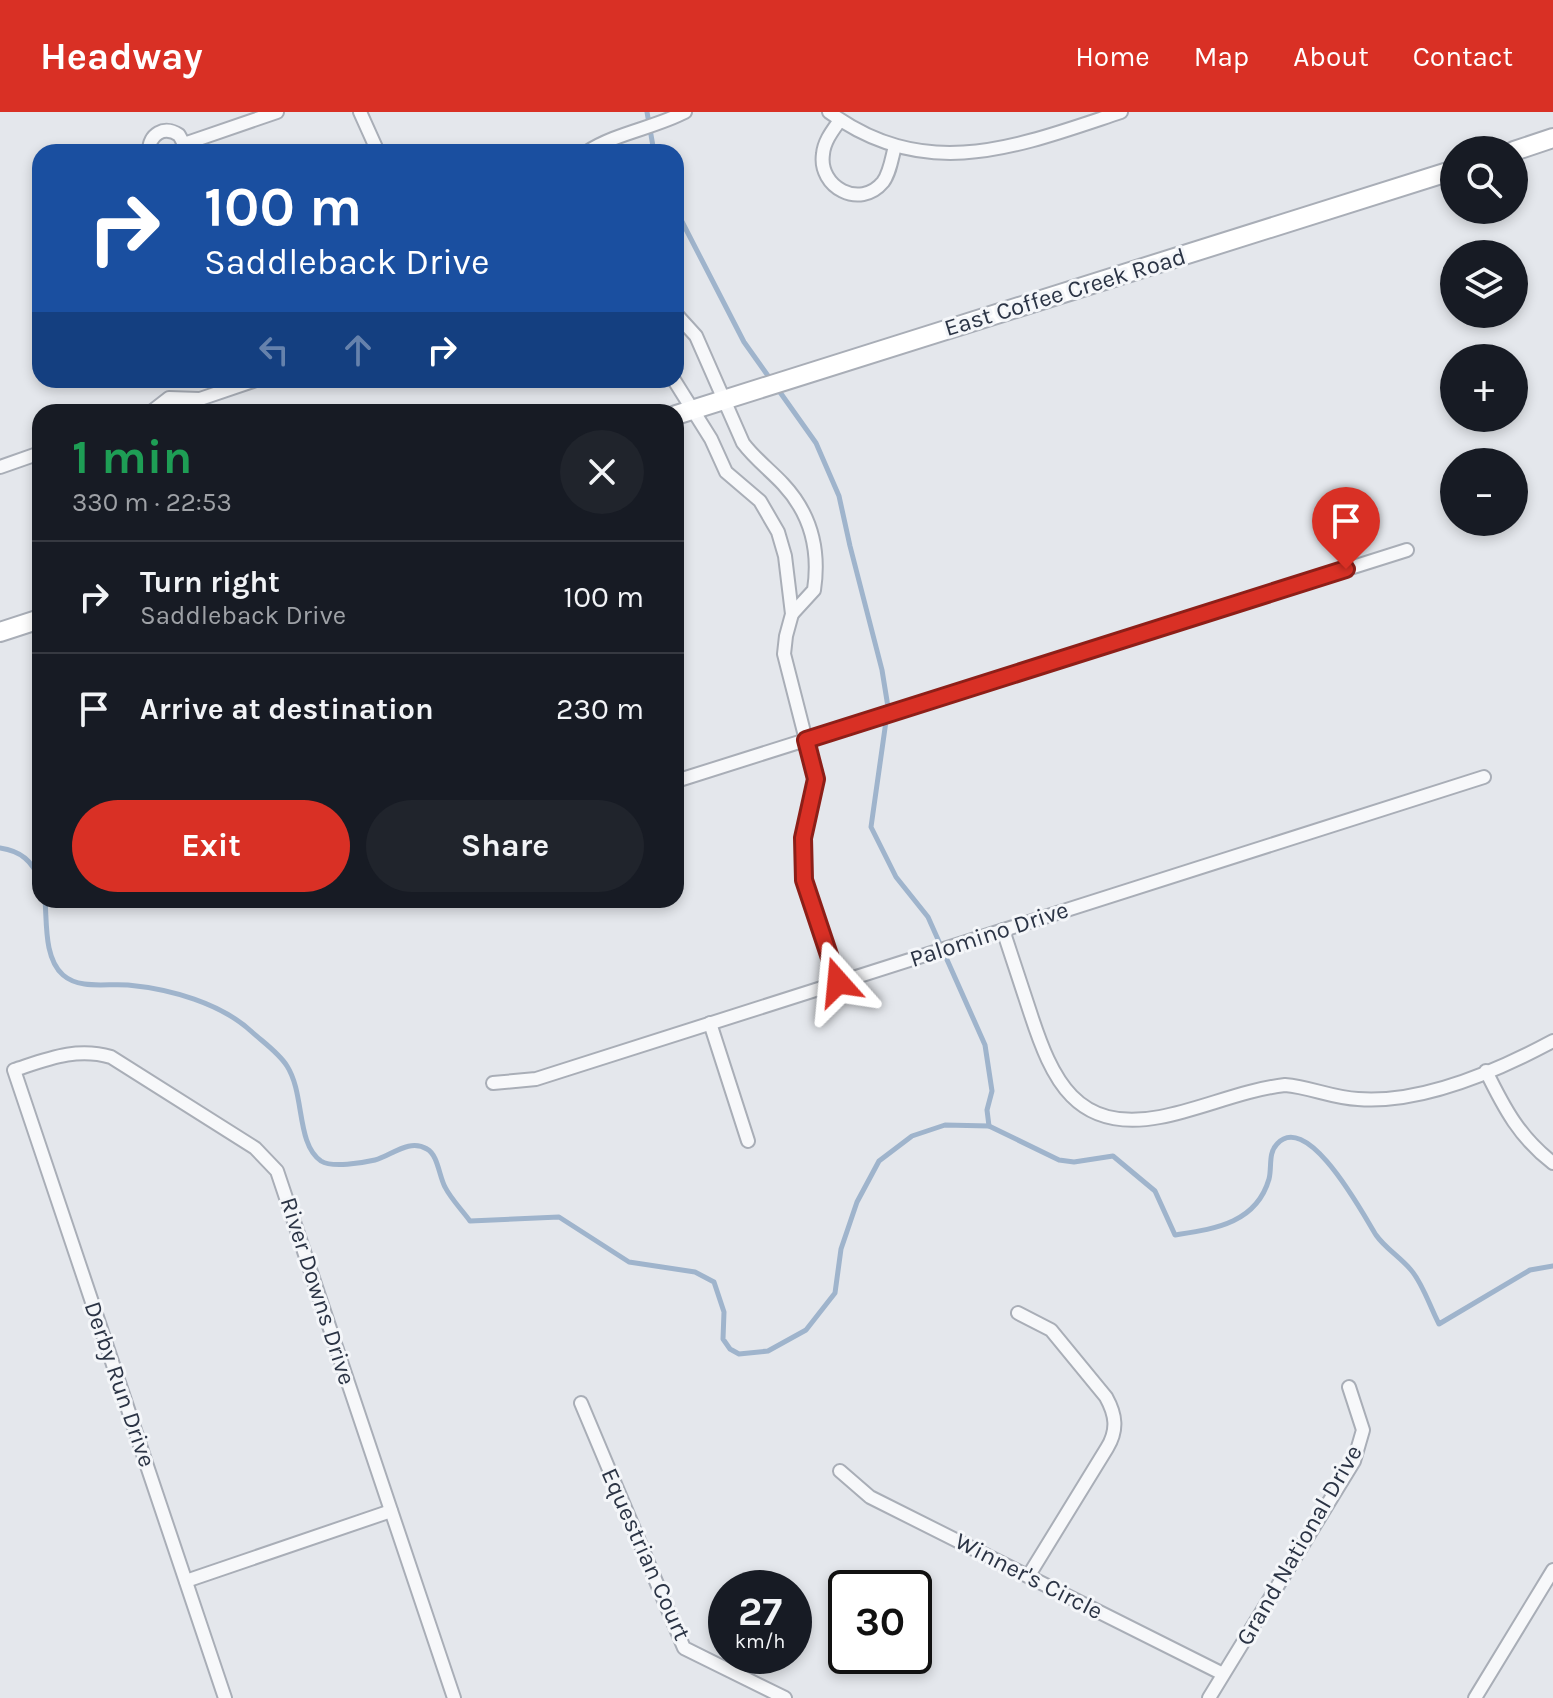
<!DOCTYPE html>
<html lang="en">
<head>
<meta charset="utf-8">
<style>
	:root { --surface:#171b24; --page:#20242c; --text:#f1f3f6; --muted:#9ea1a6; --line:#363941; --accent:#d93025 }
	body { margin:0; font-family:Karla,sans-serif; background:var(--page); color:var(--text); height:100vh; display:flex; flex-direction:column; font-size:30px; white-space:nowrap }
	* { box-sizing:border-box; margin:0 }
	p { font-size:26px; color:var(--muted) }
	.icon { flex:none; width:44px; height:44px; fill:none; stroke:currentColor; stroke-width:2; stroke-linecap:round; stroke-linejoin:round }
	.map { position:relative; flex:1; overflow:hidden }
	.details { position:absolute; left:32px; top:292px; width:652px; height:504px; display:flex; flex-direction:column; background:var(--surface); border-radius:24px; box-shadow:0 4px 12px #0003 }
	.details>* { flex:none }
	.hud { position:absolute; left:32px; top:32px; width:652px; height:244px; border-radius:24px; box-shadow:0 4px 12px #0003; background:#1a4fa0; color:#fff; overflow:hidden }
	.buttons { position:absolute; left:1440px; top:24px; display:grid; gap:16px }
	.buttons a { display:grid; place-items:center; width:88px; height:88px; border-radius:50%; background:var(--surface); box-shadow:0 4px 12px #0003; font-size:40px }
	.speed { position:absolute; left:708px; top:1458px; display:flex; gap:16px; font-size:40px; font-weight:700; text-align:center }
	.speed>* { display:grid; place-content:center; width:104px; height:104px; border-radius:50%; background:var(--surface); box-shadow:0 4px 12px #0003; line-height:1 }
	.speed small { font-size:20px; font-weight:400 }
	.speed .limit { border:4px solid #111; border-radius:12px; background:#fff; color:#111 }
	.pin { position:absolute; display:grid; place-items:center; width:68px; height:68px; color:#fff; margin:-82px -34px; border-radius:50% 50% 50% 0; rotate:-45deg; box-shadow:0 0 8px #0007 }
	.pin .icon { rotate:45deg }
	.me { position:absolute; width:88px; margin:-44px; rotate:342deg; stroke-linejoin:round; filter:drop-shadow(0 0 6px #0008) }
	.turn { display:flex; align-items:center; gap:28px; height:168px; padding:0 40px; font-size:36px }
	.turn .icon { width:104px; height:104px; stroke-width:2.5 }
	.turn b { display:block; font-size:56px; line-height:68px }
	.lanes { display:flex; align-items:center; height:76px; padding:0 40px; background:#0003; justify-content:center; gap:40px; direction:ltr }
	.lanes .off { opacity:.35 }
	.round { display:grid; place-items:center; flex:none; width:84px; height:84px; border-radius:42px; background:var(--page) }
	.overview { display:flex; align-items:center; justify-content:space-between; height:136px; padding:0 40px }
	h1 { font-size:48px; font-weight:700; line-height:60px; color:#1e9e55 }
	.action { display:flex; gap:16px; margin-top:auto; padding:16px 40px }
	.action a { flex:1; height:92px; border-radius:48px; background:var(--accent); color:#fff; font-size:32px; font-weight:700; line-height:92px; text-align:center }
	.action a+a { background:var(--page); color:var(--text) }
	ul { padding:0; list-style:none }
	li { display:flex; align-items:center; gap:24px; height:112px; padding:0 40px; border-top:2px solid var(--line) }
	li div { flex:1 }
	li b { display:block; font-size:30px }
	li em { font-style:normal }
	header { display:flex; align-items:center; gap:48px; box-sizing:border-box; height:112px; padding:0 40px; background:var(--accent); color:#fff }
	header strong { font-size:38px }
	nav { display:flex; gap:44px; margin-inline-start:auto; font-size:28px }
	.map>svg:first-child { display:block }
	.lines { fill:none; stroke-linecap:round; stroke-linejoin:round }
	.stream { stroke:#9fb4cc; stroke-width:5 }
	.street-casing { stroke:#a9aeb7; stroke-width:16 }
	.secondary-casing { stroke:#a9aeb7; stroke-width:22 }
	.street { stroke:#f7f8fa; stroke-width:12 }
	.secondary { stroke:#fff; stroke-width:18 }
	.route-casing { stroke:#8d1f18; stroke-width:20 }
	.route { stroke:#d93025; stroke-width:14 }
	.labels { text-anchor:middle; dominant-baseline:central; stroke-width:6; stroke-linejoin:round; paint-order:stroke }
	.street-label { font-size:24px; fill:#2b3445; stroke:#f4f6f9 }
</style>
</head>
<body>
<header>
<strong>Headway</strong>
<nav><a>Home</a><a>Map</a><a>About</a><a>Contact</a></nav>
</header>
<div class="map">
<svg width="1553" height="1586" viewBox="0 0 1553 1586">
	<rect width="100%" height="100%" fill="#e4e7ec"/>
	<g class="lines">
		<g class="stream">
			<polyline points="647,0 654,40"/>
			<polyline points="676,98 744,230 771,268"/>
			<polyline points="777,276 816,331 839,384 850,434 882,558 888,595 871,715 896,765 928,805 985,933 992,979 987,998 989,1014"/>
			<path d="M0,736C21,739 32,749 40,768"/>
			<path d="M45,788C47,811 44,846 63,863C80,878 108,871 128,873C170,877 221,891 252,920C263,930 279,941 287,954C305,982 296,1032 321,1049C332,1056 362,1051 375,1048C391,1044 409,1026 427,1037C438,1043 439,1064 445,1075C451,1087 462,1098 470,1109L559,1105L629,1150L695,1160L714,1170L724,1200L723,1227L730,1237L739,1242L768,1239L806,1218L835,1181L841,1137L857,1090L879,1049L912,1024L945,1013L989,1014L1059,1048L1074,1050L1113,1044L1155,1079L1175,1123C1213,1117 1256,1112 1269,1067C1272,1056 1268,1041 1277,1032C1308,998 1364,1104 1376,1123C1385,1136 1400,1145 1411,1158C1423,1172 1430,1195 1439,1212L1530,1158L1553,1154"/>
		</g>
		<g class="street-casing">
			<g id="street">
				<polyline points="360,0 378,40"/>
				<path d="M829,0C927,72 1018,34 1121,0"/>
				<path d="M840,8C833,18 824,29 823,42C818,75 860,98 883,70C890,61 892,45 895,34"/>
				<polyline points="184,32 277,0"/>
				<path d="M149,40C149,22 164,13 179,23L185,34V40"/>
				<path d="M587,40C616,21 654,16 685,0"/>
				<path d="M676,202L696,224L743,331C755,347 770,358 783,372C811,402 820,438 814,478L792,502"/>
				<polyline points="674,268 711,327 726,360 760,389 778,420 785,444 792,502 786,524 784,542 816,667 803,726 804,768 838,870"/>
				<polyline points="151,300 169,286 200,287 256,268"/>
				<polyline points="188,300 200,287"/>
				<polyline points="0,355 40,341"/>
				<polyline points="676,669 1407,438"/>
				<path d="M1003,818C1012,845 1021,872 1030,900C1052,968 1076,1021 1160,1005C1202,997 1242,978 1285,973C1310,975 1333,986 1358,987C1422,992 1497,959 1553,929"/>
				<polyline points="710,911 748,1029"/>
				<path d="M1486,959C1504,996 1520,1026 1553,1051"/>
				<polyline points="493,971 536,967 1484,665"/>
				<path d="M1018,1201L1051,1218L1106,1285C1116,1303 1118,1318 1107,1336L1029,1463"/>
				<polyline points="581,1291 684,1536 785,1586"/>
				<polyline points="840,1359 870,1385 1223,1562"/>
				<polyline points="186,1469 391,1399"/>
				<path d="M225,1586L14,958C48,947 76,935 111,945L255,1036L277,1059L454,1586"/>
				<polyline points="1209,1586 1354,1349 1363,1318 1349,1275"/>
				<polyline points="1475,1586 1553,1458"/>
			</g>
		</g>
		<g class="secondary-casing">
			<g id="secondary">
				<polyline points="1514,39 1553,26"/>
				<polyline points="676,303 1454,58"/>
				<polyline points="0,520 40,507"/>
			</g>
		</g>
		<use href="#street" class="street"/>
		<use href="#secondary" class="secondary"/>
	</g>
	<g class="lines">
		<g class="route-casing">
			<polyline id="route" points="838,870 804,768 803,726 816,667 806,628 1346,457"/>
		</g>
		<use href="#route" class="route"/>
	</g>
	<g class="labels">
		<g class="street-label">
			<text transform="translate(1065 180) rotate(-17)">East Coffee Creek Road</text>
			<text transform="translate(989 822) rotate(-18)">Palomino Drive</text>
			<text transform="translate(318 1179) rotate(72)">River Downs Drive</text>
			<text transform="translate(120 1272) rotate(71)">Derby Run Drive</text>
			<text transform="translate(1299 1433) rotate(-60)">Grand National Drive</text>
			<text transform="translate(646 1442) rotate(66)">Equestrian Court</text>
			<text transform="translate(1029 1464) rotate(27)">Winner's Circle</text>
		</g>
	</g>
</svg>
<div class="buttons">
<a><svg class="icon" aria-label="search" viewBox="0 0 24 24"><circle cx="10" cy="10" r="6"/><path d="M15 15l6 6"/></svg></a>
<a><svg class="icon" aria-label="layers" viewBox="0 0 24 24"><path d="M12 4l9 5-9 5-9-5zM3 14l9 5 9-5"/></svg></a>
<a>+</a>
<a>−</a>
</div>
<div class="speed"><div>27<small>km/h</small></div><div class="limit">30</div></div>
<div class="pin" style="left:1346px;top:457px;background:#d93025"><svg class="icon" aria-label="arrive" viewBox="0 0 24 24"><path d="M6 21V4h12l-3 4 3 4H6"/></svg></div>
<svg class="me" style="left:838px;top:870px" viewBox="-20 -20 40 40"><path d="M0-17L14 15 0 8-14 15z" fill="#d93025" stroke="#fff" stroke-width="4"/></svg>
<div class="hud">
<div class="turn"><svg class="icon" aria-label="right" viewBox="0 0 24 24"><path d="M7 20v-9h11M14 6l5 5-5 5"/></svg><div><b>100 m</b>Saddleback Drive</div></div>
<div class="lanes"><svg class="icon off" aria-label="left" viewBox="0 0 24 24"><path d="M17 20v-9H6M10 6l-5 5 5 5"/></svg><svg class="icon off" aria-label="ahead" viewBox="0 0 24 24"><path d="M12 20V5M6 11l6-6 6 6"/></svg><svg class="icon" aria-label="right" viewBox="0 0 24 24"><path d="M7 20v-9h11M14 6l5 5-5 5"/></svg></div>
</div>
<section class="details">
<div class="overview"><div><h1>1 min</h1><p>330 m · 22:53</p></div><a class="round"><svg class="icon" aria-label="close" viewBox="0 0 24 24"><path d="M6 6l12 12M18 6L6 18"/></svg></a></div>
<ul>
<li><svg class="icon" aria-label="right" viewBox="0 0 24 24"><path d="M7 20v-9h11M14 6l5 5-5 5"/></svg><div><b>Turn right</b><p>Saddleback Drive</p></div><em>100 m</em></li>
<li><svg class="icon" aria-label="arrive" viewBox="0 0 24 24"><path d="M6 21V4h12l-3 4 3 4H6"/></svg><div><b>Arrive at destination</b></div><em>230 m</em></li>
</ul>
<div class="action"><a>Exit</a><a>Share</a></div>
</section>
</div>
</body>
</html>
